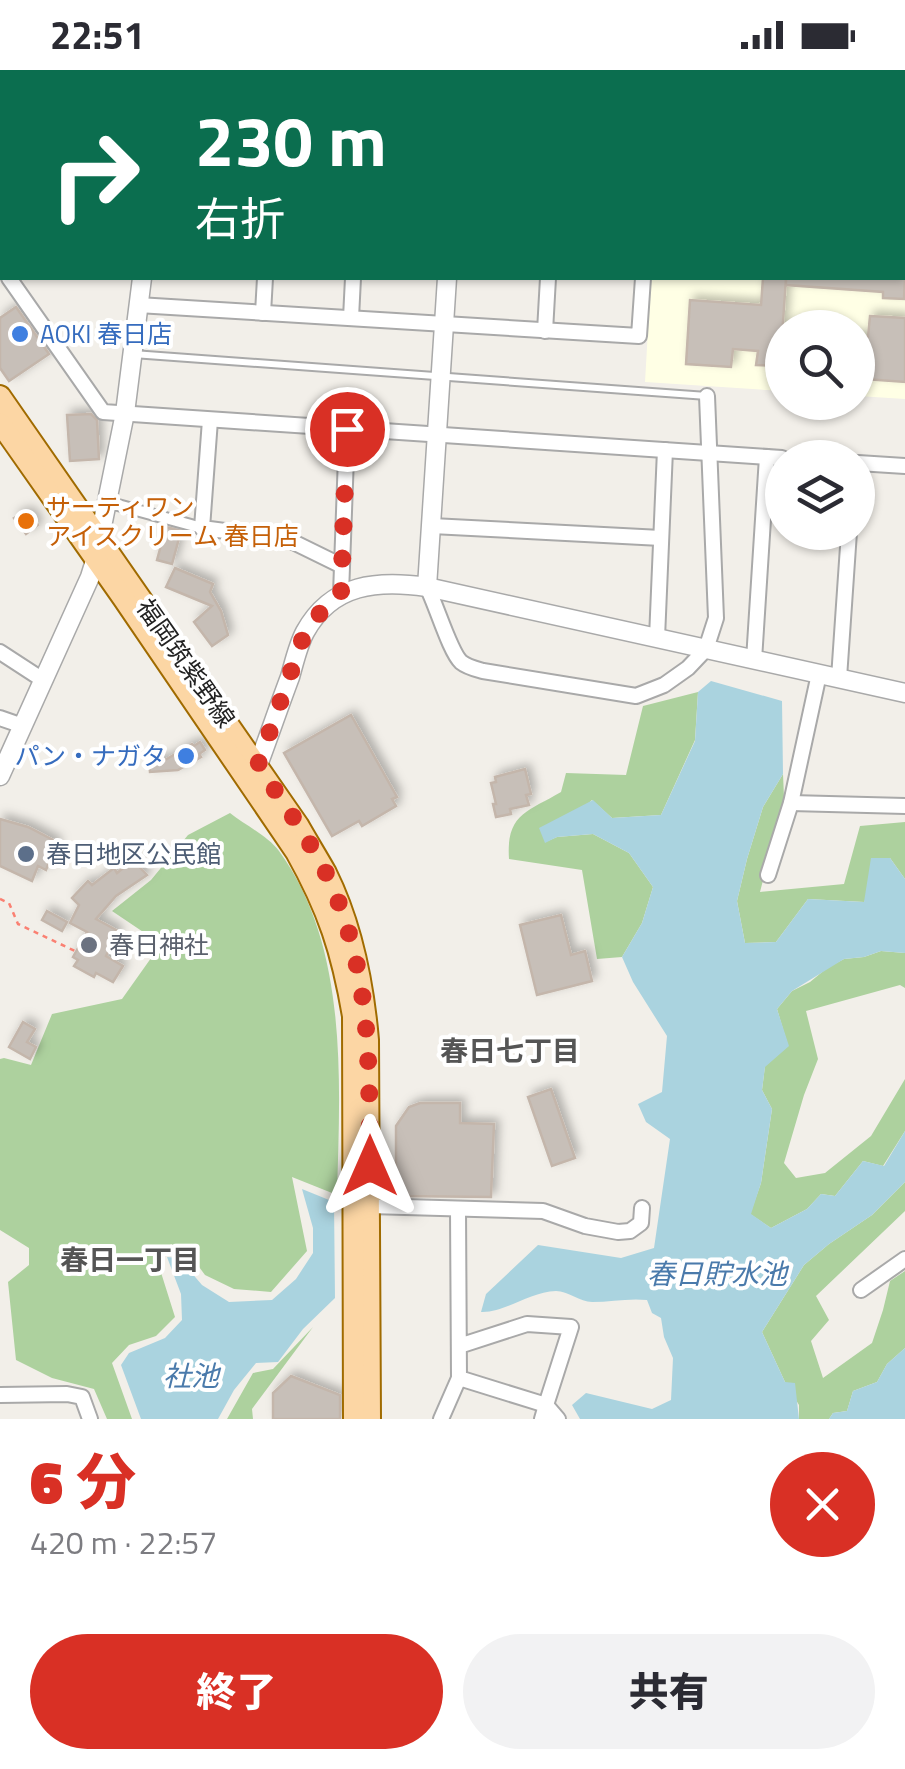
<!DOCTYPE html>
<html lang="ja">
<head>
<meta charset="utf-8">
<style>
	:root { --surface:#fff; --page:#f2f2f3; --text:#2b2b33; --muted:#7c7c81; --accent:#d93025 }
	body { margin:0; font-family:"Titillium Web","Noto Sans JP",sans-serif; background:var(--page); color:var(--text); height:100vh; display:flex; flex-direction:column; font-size:38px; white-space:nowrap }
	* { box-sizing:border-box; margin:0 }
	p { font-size:32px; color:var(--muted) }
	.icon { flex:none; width:55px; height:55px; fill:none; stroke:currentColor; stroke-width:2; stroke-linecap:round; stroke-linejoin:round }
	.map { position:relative; height:1349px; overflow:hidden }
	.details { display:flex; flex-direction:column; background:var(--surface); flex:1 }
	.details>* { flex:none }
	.top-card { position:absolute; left:0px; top:0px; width:905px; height:210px; box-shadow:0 2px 8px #0004; background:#0b6e4f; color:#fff; overflow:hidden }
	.tools { position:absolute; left:765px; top:240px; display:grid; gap:20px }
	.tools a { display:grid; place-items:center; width:110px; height:110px; border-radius:50%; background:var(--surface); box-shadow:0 2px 8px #0004; font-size:50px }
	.pin { position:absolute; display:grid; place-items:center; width:85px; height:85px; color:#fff; margin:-42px; border:5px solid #fff; border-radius:50%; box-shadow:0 2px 10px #0007 }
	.me { position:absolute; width:110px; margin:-55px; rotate:0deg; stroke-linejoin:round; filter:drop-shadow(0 0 8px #0008) }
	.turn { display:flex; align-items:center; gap:35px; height:210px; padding:0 30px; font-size:45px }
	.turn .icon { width:130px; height:130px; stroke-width:2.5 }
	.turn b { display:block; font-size:70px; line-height:85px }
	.round { display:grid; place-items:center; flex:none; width:105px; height:105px; border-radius:52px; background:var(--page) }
	.headline { display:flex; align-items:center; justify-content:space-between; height:170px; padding:0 30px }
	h1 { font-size:60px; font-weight:800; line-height:75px; color:var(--accent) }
	.cta { display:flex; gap:20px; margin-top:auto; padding:20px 30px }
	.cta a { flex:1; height:115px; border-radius:60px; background:var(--accent); color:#fff; font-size:40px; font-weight:800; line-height:115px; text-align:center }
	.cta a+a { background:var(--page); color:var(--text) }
	.status { display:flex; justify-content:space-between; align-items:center; height:70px; padding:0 50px; background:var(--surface); direction:ltr }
	.status svg { height:28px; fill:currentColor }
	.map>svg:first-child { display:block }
	.education { fill:#ffffe5 }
	.forest { fill:#add19e }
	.water { fill:#aad3df }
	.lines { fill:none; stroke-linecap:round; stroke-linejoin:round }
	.river { stroke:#aad3df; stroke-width:22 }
	.building { fill:#c7bfb8; stroke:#c4b6ab; stroke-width:2.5; filter:url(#shadow) }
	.service-casing { stroke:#a9a9a9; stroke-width:10 }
	.pedestrian-casing { stroke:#a9a9a9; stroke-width:14 }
	.minor-casing { stroke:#a9a9a9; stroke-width:18 }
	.tertiary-casing { stroke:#a9a9a9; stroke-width:21 }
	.primary-casing { stroke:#a06b00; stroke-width:24 }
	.path { stroke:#fa8072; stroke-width:2.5; stroke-dasharray:5 5; stroke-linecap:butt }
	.service { stroke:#fff; stroke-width:6 }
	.pedestrian { stroke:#fff; stroke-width:10 }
	.minor { stroke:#fff; stroke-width:14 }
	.tertiary { stroke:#fff; stroke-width:18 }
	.primary { stroke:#fcd6a4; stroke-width:20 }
	.route { stroke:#d93025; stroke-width:18; stroke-dasharray:0 32.4 }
	.shop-dot { fill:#3f7fe0; stroke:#fff; stroke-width:4 }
	.food-dot { fill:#e8710a; stroke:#fff; stroke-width:4 }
	.service-dot { fill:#5c6f8a; stroke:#fff; stroke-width:4 }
	.worship-dot { fill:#6b7280; stroke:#fff; stroke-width:4 }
	.labels { text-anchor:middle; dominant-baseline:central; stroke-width:8; stroke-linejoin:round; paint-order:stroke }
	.shop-label { font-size:25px; fill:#366cbe; stroke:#fff; text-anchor:start }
	.food-label { font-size:25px; fill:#c56008; stroke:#fff; text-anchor:start }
	.street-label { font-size:25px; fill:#222; stroke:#fff }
	.service-label { font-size:25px; fill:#4e5e75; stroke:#fff; text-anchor:start }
	.worship-label { font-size:25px; fill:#5b616d; stroke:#fff; text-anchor:start }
	.neighbourhood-label { font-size:28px; font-weight:bold; fill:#555; stroke:#fff }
	.water-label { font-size:28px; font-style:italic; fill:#4a7aab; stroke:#fff }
</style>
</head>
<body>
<div class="status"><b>22:51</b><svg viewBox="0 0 49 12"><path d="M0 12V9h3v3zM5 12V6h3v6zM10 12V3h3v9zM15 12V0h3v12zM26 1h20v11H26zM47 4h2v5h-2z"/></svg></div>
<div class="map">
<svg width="905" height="1349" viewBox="0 0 905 1349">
	<defs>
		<filter id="shadow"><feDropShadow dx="4.5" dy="-4.5" stdDeviation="5" flood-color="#0004"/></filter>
	</defs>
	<rect width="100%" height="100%" fill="#f2efe9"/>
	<polygon class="education" points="903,40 905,40 905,329 858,326 858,258 782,258 782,321 645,312 651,208 902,208"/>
	<g class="forest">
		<path d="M698,622L695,670L661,745L612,748L592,730L545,772L557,767L593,764L629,783L653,817L642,853L622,887L597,889L582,800L509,789C506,744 527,742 561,722L566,703L626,705L643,636Z"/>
		<polygon points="783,704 784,727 760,822 844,814 860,756 905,752 905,809 890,788 864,832 808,829 776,872 745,873 737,831 747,789 763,737"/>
		<path d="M230,743C245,755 268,766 279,781C349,877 340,1013 337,1125L292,1107L307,1181L271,1222L234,1219L205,1205L191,1186L171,1174L158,1193L175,1247L156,1266L129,1275L112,1293L132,1349H107L94,1319L52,1308L16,1290L8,1212L29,1195V1178L0,1160V989L4,988L31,995L52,944L122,929L161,874L112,841L151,810L188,765Z"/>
		<polygon points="881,881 905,883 905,918 900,915 806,941 818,989 804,1025 784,1093 796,1108 825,1103 871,1066 905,1009 905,1061 883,1096 863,1091 835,1126 821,1124 807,1139 771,1158 750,1144 761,1113 772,1039 762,1020 765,996 788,976 777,939 792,921 810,912 827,898 844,889 864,887"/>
		<polygon points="905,1112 905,1141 816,1226 829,1250 811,1271 823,1308 872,1273 883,1240 890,1211 905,1201 905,1278 887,1294 877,1312 853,1321 847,1341 833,1343 829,1349 799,1349 799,1335 785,1312 762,1262 804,1195 829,1174 872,1145"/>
		<polygon points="313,1257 252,1339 253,1349 227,1349 253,1303 273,1299"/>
	</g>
	<g class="water">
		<path d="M711,611L782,631L783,704L763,737L747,789L737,831L745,873L776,872L808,829L864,832L871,788H890L905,809V883L881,881L864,887L844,889L792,921L777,939L789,976L765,997L762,1020L772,1039L761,1113L751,1144L771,1158L807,1139L821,1124L835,1126L863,1091L884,1096L905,1061V1112L872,1145L829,1174L804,1195L762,1262L785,1312L795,1313L799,1349H580L572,1335L586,1323L652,1339L671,1330L673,1288L664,1267L661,1248L652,1243L647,1230C628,1228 611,1232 592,1232C580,1232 568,1221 556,1221C529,1222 505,1243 481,1242L486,1224L538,1175L621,1188L654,1178L670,1069L646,1052L638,1034L662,1022L667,966L633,912L622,887L642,853L653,817L629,783L593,764L557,767L545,773L539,758L593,730L612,748L661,745L695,671L698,622Z"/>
		<polygon points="302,1119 334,1132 335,1228 303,1259 278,1292 256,1293 234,1320 218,1349 141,1349 121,1295 129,1283 165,1268 182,1250 181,1224 167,1187 179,1188 202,1215 229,1232 272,1230 296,1209 313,1183 313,1158"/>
		<polygon points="905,1278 905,1349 829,1349 833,1343 847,1341 853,1321 877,1312 887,1294"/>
	</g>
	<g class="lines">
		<g class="river">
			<polyline points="62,2 63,0"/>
			<polyline points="0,100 2,96"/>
		</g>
	</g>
	<g class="building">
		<polygon points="763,208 905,208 904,229 883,228 883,222 786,215 786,208 780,296 756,295 758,281 733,279 731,297 686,294 690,230 761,235"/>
		<polygon points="16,237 49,284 9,311 0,298 0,248"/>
		<polygon points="870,246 905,248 905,312 865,309 867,288 858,287 858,266 868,267"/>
		<polygon points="91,344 97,350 99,389 70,391 67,345"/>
		<polygon points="24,442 26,445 30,442 38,455 26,464 14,448"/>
		<polygon points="166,457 181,461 172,494 157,490"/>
		<polygon points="175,498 213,514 210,522 221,541 228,565 212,576 194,552 212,536 166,517"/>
		<polygon points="351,645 397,727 392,729 396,736 362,756 359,751 332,766 284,683"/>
		<polygon points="200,672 205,680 199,684 201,687 178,700 150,702 149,690 165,690 192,674 194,676"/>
		<polygon points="525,699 531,724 526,725 529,735 510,739 511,744 496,747 493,734 496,734 491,713 496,712 495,707"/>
		<polygon points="0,749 28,757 57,772 46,800 38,796 32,811 0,796"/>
		<polygon points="133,790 147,805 116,826 96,849 118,861 106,886 123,896 113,912 96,903 94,907 74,896 78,890 73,887 87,862 70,853 79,835 72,828 88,811 92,815 114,798 117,803"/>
		<polygon points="47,841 67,852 62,861 42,850"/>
		<polygon points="561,845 571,885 585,881 592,911 537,925 520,855"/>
		<polygon points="23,952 35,959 27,972 36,977 30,989 9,977"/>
		<polygon points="551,1019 575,1088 552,1096 528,1027"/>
		<polygon points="420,1033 460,1033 460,1053 494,1054 491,1127 396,1126 396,1056 409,1037"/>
		<polygon points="291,1306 340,1325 340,1349 273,1349 273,1323"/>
	</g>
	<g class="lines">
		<g class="service-casing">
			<polyline id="service" points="133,284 707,326"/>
		</g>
		<g class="pedestrian-casing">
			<polyline id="pedestrian" points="107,432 202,458"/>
		</g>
		<g class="minor-casing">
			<g id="minor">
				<polyline points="28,2 29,0"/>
				<polyline points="92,2 96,2"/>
				<polyline points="278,2 278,0"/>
				<polyline points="366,2 366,0"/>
				<polyline points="560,2 560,0"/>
				<polyline points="658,2 658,0"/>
				<polyline points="761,2 762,0"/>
				<polyline points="857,2 857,0"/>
				<polyline points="902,34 905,34"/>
				<polyline points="0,50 2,47"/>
				<polyline points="0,150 2,147"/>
				<polyline points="0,195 2,199"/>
				<polyline points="9,208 103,342 782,388"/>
				<polyline points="138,235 639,266 643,208"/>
				<polyline points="263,243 265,208"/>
				<polyline points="351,248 353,208"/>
				<polyline points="545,261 548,208"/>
				<polyline points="210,350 202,458 287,469 340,495"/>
				<polyline points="858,393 905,396"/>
				<polyline points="432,456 661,468"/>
				<path d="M427,517C436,534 450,582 461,592C467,597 476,599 483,601L636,626L664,615L688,598L706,579L716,548L707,326"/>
				<polyline points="341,524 347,359"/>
				<polyline points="657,568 665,380"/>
				<polyline points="0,582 43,610"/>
				<polyline points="754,590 767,387"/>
				<polyline points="839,608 849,462"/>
				<polyline points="0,648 23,656"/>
				<polyline points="791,733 905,736"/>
				<polyline points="768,805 791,733 819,604"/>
				<polyline points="370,1136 543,1141 585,1156 618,1162 630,1161 641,1153 642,1138"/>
				<polyline points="458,1140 459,1308 546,1335 571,1257 527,1254 459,1276"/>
				<polyline points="861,1220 905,1189"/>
				<polyline points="0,1325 67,1324 82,1327 90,1349"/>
				<polyline points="441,1349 459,1308"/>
				<polyline points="542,1349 546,1335 558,1349"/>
			</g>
		</g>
		<g class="tertiary-casing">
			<g id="tertiary">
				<polyline points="172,2 173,0"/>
				<polyline points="462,2 462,0"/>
				<polyline points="427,517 447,208"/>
				<path d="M258,695C269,666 279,636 290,607C294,593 298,575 305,562C332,513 378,510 427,517L905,623"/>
				<polyline points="0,706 90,507 95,491 125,343 142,208"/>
			</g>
		</g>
		<g class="primary-casing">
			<g id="primary">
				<path d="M0,326L298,755C307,771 317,787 326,803C352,855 363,912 368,970L370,1349"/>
				<path d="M0,353L123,528L296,782C328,839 342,881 353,946L354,1349"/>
			</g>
		</g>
		<polyline class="path" points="0,829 9,833 18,854 75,881"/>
		<use href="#service" class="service"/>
		<use href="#pedestrian" class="pedestrian"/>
		<use href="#minor" class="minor"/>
		<use href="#tertiary" class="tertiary"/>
		<use href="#primary" class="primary"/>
	</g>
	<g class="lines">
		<path class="route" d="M347,359L341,524L321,542L305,562L258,695C282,731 309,768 328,807C372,903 369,993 370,1096"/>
	</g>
	<g class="shop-dot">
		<circle cx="20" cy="264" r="10"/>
		<circle cx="186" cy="686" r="10"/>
	</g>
	<circle class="food-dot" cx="26" cy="451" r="10"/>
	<circle class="service-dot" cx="26" cy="784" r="10"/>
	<circle class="worship-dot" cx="89" cy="875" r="10"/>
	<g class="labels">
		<g class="shop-label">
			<text x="40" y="264">AOKI 春日店</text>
			<text x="166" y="686" text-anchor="end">パン・ナガタ</text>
		</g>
		<g class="food-label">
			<text x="46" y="437">サーティワン<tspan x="46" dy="29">アイスクリーム 春日店</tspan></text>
		</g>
		<g class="street-label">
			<text transform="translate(186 593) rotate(55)">福岡筑紫野線</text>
		</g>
		<g class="service-label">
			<text x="46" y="784">春日地区公民館</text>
		</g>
		<g class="worship-label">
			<text x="109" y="875">春日神社</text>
		</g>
		<g class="neighbourhood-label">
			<text x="510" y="980">春日七丁目</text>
			<text x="130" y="1189">春日一丁目</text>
		</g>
		<g class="water-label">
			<text x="717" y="1203">春日貯水池</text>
			<text x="191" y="1305">社池</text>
		</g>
	</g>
</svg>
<div class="tools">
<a><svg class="icon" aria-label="search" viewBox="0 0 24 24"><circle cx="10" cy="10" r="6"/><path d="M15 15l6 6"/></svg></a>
<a><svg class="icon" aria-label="layers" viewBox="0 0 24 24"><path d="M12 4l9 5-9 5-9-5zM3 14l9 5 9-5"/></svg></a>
</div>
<div class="pin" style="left:347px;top:359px;background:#d93025"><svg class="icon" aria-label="arrive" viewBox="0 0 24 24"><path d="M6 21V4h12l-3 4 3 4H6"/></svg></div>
<svg class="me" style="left:370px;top:1096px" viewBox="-20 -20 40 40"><path d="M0-17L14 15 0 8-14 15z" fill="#d93025" stroke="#fff" stroke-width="4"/></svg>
<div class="top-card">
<div class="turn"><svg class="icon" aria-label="right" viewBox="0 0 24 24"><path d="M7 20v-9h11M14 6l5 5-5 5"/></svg><div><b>230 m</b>右折</div></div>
</div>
</div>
<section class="details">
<div class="headline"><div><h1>6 分</h1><p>420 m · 22:57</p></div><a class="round" style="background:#d93025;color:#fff"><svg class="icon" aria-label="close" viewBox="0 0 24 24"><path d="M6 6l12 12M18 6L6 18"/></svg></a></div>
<div class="cta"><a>終了</a><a>共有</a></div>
</section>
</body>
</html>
